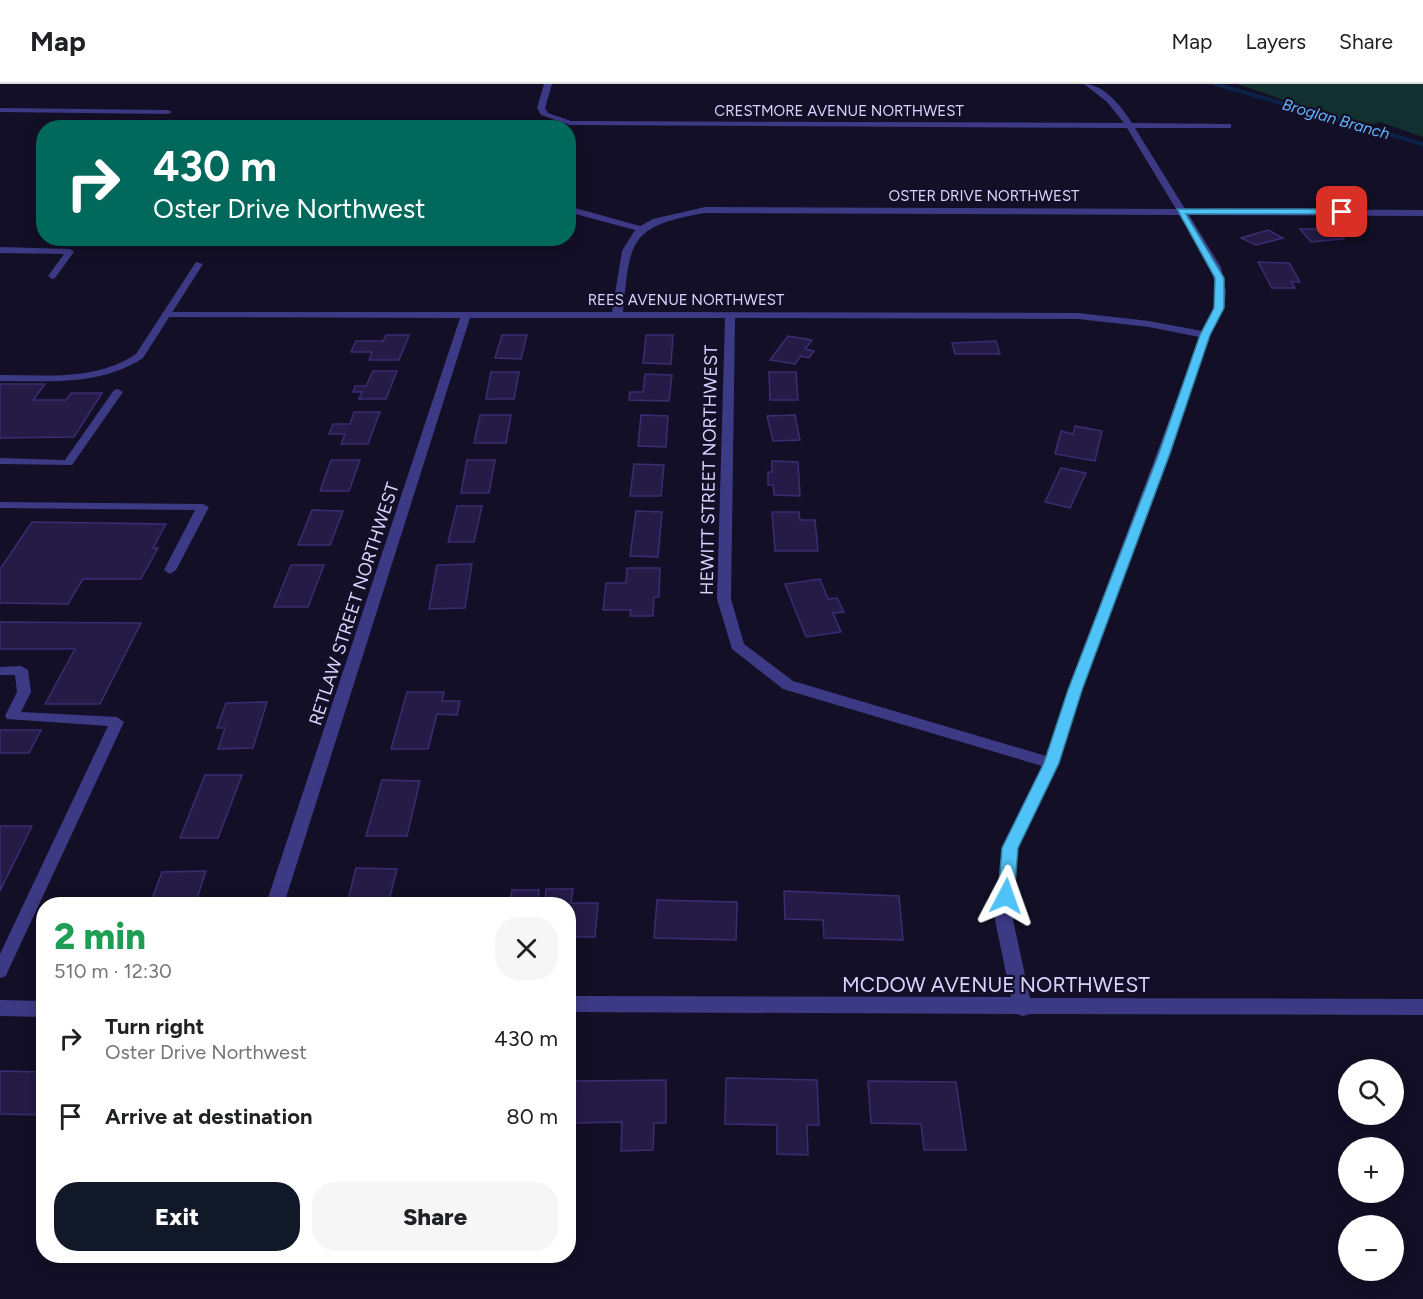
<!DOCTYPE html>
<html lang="en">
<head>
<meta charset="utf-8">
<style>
	:root { --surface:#fff; --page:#f6f6f6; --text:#202124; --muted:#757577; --line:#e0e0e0; --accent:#111827 }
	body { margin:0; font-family:Figtree,sans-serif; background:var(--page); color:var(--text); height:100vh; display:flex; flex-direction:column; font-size:22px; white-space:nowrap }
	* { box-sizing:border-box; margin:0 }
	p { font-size:20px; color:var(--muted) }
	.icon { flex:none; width:33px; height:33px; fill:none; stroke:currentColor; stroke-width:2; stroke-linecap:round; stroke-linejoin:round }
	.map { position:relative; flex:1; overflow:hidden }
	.side { position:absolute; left:36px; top:813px; width:540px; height:366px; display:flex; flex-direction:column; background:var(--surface); border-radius:24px; box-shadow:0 3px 15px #0003 }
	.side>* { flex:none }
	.hud { position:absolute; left:36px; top:36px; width:540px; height:126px; border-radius:24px; box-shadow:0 3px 15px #0003; background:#00695c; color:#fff; overflow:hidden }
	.buttons { position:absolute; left:1338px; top:975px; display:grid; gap:12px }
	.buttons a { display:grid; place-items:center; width:66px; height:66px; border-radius:50%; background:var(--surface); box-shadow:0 3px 15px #0003; font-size:30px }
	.pin { position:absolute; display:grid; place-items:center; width:51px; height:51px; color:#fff; margin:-26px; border-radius:12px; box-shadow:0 3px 9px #0006 }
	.me { position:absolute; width:66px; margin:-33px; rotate:4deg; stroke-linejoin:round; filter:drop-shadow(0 0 4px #0008) }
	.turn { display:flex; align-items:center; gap:21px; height:126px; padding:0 18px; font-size:27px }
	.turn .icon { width:78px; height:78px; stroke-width:2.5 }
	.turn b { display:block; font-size:42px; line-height:51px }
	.round { display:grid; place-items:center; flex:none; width:63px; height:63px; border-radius:24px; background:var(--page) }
	.headline { display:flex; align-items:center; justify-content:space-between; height:102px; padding:0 18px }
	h1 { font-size:36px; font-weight:800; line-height:45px; color:#1e9e55 }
	.cta { display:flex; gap:12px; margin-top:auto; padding:12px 18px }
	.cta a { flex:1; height:69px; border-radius:24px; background:var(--accent); color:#fff; font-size:24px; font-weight:800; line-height:69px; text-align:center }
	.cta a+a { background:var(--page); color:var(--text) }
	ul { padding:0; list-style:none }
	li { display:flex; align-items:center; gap:18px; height:78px; padding:0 18px }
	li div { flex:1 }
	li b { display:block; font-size:22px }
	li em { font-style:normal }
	header { display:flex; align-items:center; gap:36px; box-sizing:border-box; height:84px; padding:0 30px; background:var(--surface); border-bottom:2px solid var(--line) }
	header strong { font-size:28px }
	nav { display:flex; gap:33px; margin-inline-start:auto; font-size:21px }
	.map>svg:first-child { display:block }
	.green { fill:#12302f }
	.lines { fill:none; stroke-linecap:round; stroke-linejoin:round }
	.stream { stroke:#0c2248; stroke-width:4 }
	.building { fill:#241b47; stroke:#3b2d73; stroke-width:1.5 }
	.lane { fill:#3d3a85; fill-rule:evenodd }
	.street { fill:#3d3a85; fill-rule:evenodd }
	.route { fill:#4fc3f7; stroke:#337fa1; stroke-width:1.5 }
	.labels { text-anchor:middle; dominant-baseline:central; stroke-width:4.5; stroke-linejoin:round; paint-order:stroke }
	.far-street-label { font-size:15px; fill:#d9d4ff; stroke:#130f26 }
	.far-water-label { font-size:16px; font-style:italic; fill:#62b6ff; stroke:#130f26 }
	.street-label { font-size:18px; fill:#d9d4ff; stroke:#130f26 }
	.near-street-label { font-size:21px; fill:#d9d4ff; stroke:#130f26 }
</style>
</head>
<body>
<header>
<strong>Map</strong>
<nav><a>Map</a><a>Layers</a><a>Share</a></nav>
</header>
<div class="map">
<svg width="1423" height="1215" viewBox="0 0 1423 1215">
	<rect width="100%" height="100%" fill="#130f26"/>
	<polygon class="green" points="1237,0 1423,0 1423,53 1380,38 1364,43"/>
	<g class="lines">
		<polyline class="stream" points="1215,0 1423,60"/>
	</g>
	<g class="building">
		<polygon points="1300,145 1336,145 1344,155 1311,158"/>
		<polygon points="1268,146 1283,154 1256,161 1241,154"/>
		<polygon points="1258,178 1289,179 1300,198 1291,198 1295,204 1272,204"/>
		<polygon points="386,251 409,251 399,276 369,276 372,268 351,268 356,257 383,257"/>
		<polygon points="502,251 527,251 521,275 495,274"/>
		<polygon points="646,251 673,251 671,280 643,279"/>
		<polygon points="788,252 812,256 805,265 814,267 809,274 801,272 795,280 770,276"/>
		<polygon points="996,257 1000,270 955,270 952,259"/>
		<polygon points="373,287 397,287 386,315 359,315 362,308 353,308 355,302 366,302"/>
		<polygon points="491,288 519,288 514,315 486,315"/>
		<polygon points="769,288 796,288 798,316 770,316"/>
		<polygon points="645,290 672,291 669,317 629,316 630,308 643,308"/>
		<polygon points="0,300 45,300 33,316 66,316 71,309 102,309 74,353 0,354"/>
		<polygon points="354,328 380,328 368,360 341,360 345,350 329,350 333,340 350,340"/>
		<polygon points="480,331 511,331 506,359 474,359"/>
		<polygon points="641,331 668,332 666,363 638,362"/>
		<polygon points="795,331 800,356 773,357 767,332"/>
		<polygon points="1075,342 1102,347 1095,377 1055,370 1061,347 1073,350"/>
		<polygon points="331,376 360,376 349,407 320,407"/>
		<polygon points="467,376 495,376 489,409 461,409"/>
		<polygon points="772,377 798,378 800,412 774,411 773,401 768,401 768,388 772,388"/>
		<polygon points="634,380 664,381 661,412 630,412"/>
		<polygon points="1061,384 1086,389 1070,424 1045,418"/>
		<polygon points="457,422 482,422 474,458 448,458"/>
		<polygon points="312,426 343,427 330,461 298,461"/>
		<polygon points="636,427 662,428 658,473 630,472"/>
		<polygon points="772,428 799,428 800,436 815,436 818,467 775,467"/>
		<polygon points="32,438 166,440 153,464 158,464 141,495 83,495 68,520 0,519 0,485"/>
		<polygon points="472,480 465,524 429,525 437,481"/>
		<polygon points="291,481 324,481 308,523 274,523"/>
		<polygon points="627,484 660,484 659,513 654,513 653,532 630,532 631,526 603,526 606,499 626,499"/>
		<polygon points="820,495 828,515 837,514 844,528 833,529 841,548 806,553 785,500"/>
		<polygon points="0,538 141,539 100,620 45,620 75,565 0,565"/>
		<polygon points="407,608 444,608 442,617 460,617 457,631 437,630 428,665 391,665"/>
		<polygon points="267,618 253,664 218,665 225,644 217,644 226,619"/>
		<polygon points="0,646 41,646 29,669 0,669"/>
		<polygon points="205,691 242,691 218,754 180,754"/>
		<polygon points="382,696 420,697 407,752 366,752"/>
		<polygon points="0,742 32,742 0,807"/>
		<polygon points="356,784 397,785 388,820 347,820"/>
		<polygon points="206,787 195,820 150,820 162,788"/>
		<polygon points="546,805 573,805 571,819 598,819 595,853 568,853 568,820 510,820 512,806 539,806 538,818 545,818"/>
		<polygon points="784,807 899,812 903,856 824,854 823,836 785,835"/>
		<polygon points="657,816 737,818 736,856 654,854"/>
		<polygon points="0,987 44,988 44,1031 0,1030"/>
		<polygon points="726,994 817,996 819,1041 807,1041 808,1071 777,1070 777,1041 725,1040"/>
		<polygon points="666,996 666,1039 654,1039 653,1066 621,1067 622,1038 573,1039 576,997"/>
		<polygon points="868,997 956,998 966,1066 924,1066 921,1040 871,1039"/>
	</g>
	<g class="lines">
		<g class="lane">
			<polygon points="0,24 168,26 172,28 168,30 0,28"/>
			<polygon points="0,163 70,165 74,168 55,194 52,195 48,192 64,170 0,169"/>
			<path d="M196,178L203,180L143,274C101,302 49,297 0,297V291C47,291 96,297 136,270Z"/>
			<polygon points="118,305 123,308 72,381 0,380 0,374 65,376 114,306"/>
			<polygon points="0,418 203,420 209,423 176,486 170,490 164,486 195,426 0,424"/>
			<polygon points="21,582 28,586 31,608 21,628 117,633 124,638 8,887 6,892 0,894 0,870 108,642 7,635 5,632 17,608 15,591 0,591 0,583"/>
		</g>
		<g class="street">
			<path d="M544,0H552L545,24L548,29L571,37L1124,39L1107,18L1084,0C1104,0 1122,23 1132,39L1231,40V44H1135L1185,125L1423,126V132L1189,131L1221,183L1226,208L1224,224L1210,251L1171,369L1082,606L1059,679L1018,764L1013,836L1030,914L1423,915V931L1030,930L1023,932L1016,930L568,928V912L1011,913L995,836L1002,764L1042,682L783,605L732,565L717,515L725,234H470L284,820H266L460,234L167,233L162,230L163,228H612L622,167L635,146L568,128V122L640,142L653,135L705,123L1176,125L1127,44L570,41L541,31L537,24ZM705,129L1179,131C1196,158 1222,188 1214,222C1212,230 1206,239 1202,247L1149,237L1078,229L623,228C630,156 629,142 705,129ZM735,234L1078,235L1149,243L1199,253C1150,394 1093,531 1046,672L793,597L744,560L731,515Z"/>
			<polygon points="0,916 44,917 44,933 0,932"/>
		</g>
	</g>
	<polygon class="route" points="1177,125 1342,125 1346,128 1342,130 1186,130 1224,194 1224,224 1210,251 1170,369 1082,606 1059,679 1018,764 1014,812 1006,819 998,812 1002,764 1044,679 1068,606 1159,369 1200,251 1214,224 1215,194"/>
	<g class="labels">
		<g class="far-street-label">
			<text x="839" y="27">CRESTMORE AVENUE NORTHWEST</text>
			<text x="984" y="112">OSTER DRIVE NORTHWEST</text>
			<text x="686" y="216">REES AVENUE NORTHWEST</text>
		</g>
		<g class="far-water-label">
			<text transform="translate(1336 35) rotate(16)">Broglan Branch</text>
		</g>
		<g class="street-label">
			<text transform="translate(709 386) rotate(-89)">HEWITT STREET NORTHWEST</text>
			<text transform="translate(354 520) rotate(-72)">RETLAW STREET NORTHWEST</text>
		</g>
		<g class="near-street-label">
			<text x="996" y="900">MCDOW AVENUE NORTHWEST</text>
		</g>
	</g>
</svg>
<div class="buttons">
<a><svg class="icon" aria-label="search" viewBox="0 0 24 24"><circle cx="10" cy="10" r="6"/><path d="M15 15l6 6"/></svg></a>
<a>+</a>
<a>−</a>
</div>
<div class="pin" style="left:1342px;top:128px;background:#d93025"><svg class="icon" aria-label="arrive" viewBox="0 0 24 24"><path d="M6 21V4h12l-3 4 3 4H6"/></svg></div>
<svg class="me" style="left:1006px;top:812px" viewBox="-20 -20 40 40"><path d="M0-17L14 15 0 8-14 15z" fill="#4fc3f7" stroke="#fff" stroke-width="4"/></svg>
<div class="hud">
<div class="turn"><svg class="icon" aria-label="right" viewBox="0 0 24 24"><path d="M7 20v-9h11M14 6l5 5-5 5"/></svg><div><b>430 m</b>Oster Drive Northwest</div></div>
</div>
<section class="side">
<div class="headline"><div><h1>2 min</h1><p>510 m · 12:30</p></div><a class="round"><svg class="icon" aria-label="close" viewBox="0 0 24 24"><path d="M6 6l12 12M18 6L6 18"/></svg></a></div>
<ul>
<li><svg class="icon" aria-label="right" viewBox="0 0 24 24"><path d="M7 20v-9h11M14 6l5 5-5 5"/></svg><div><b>Turn right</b><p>Oster Drive Northwest</p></div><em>430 m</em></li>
<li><svg class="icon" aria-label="arrive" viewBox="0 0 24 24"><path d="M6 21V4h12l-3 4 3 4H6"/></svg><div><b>Arrive at destination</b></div><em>80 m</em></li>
</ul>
<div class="cta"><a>Exit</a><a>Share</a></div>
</section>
</div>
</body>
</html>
